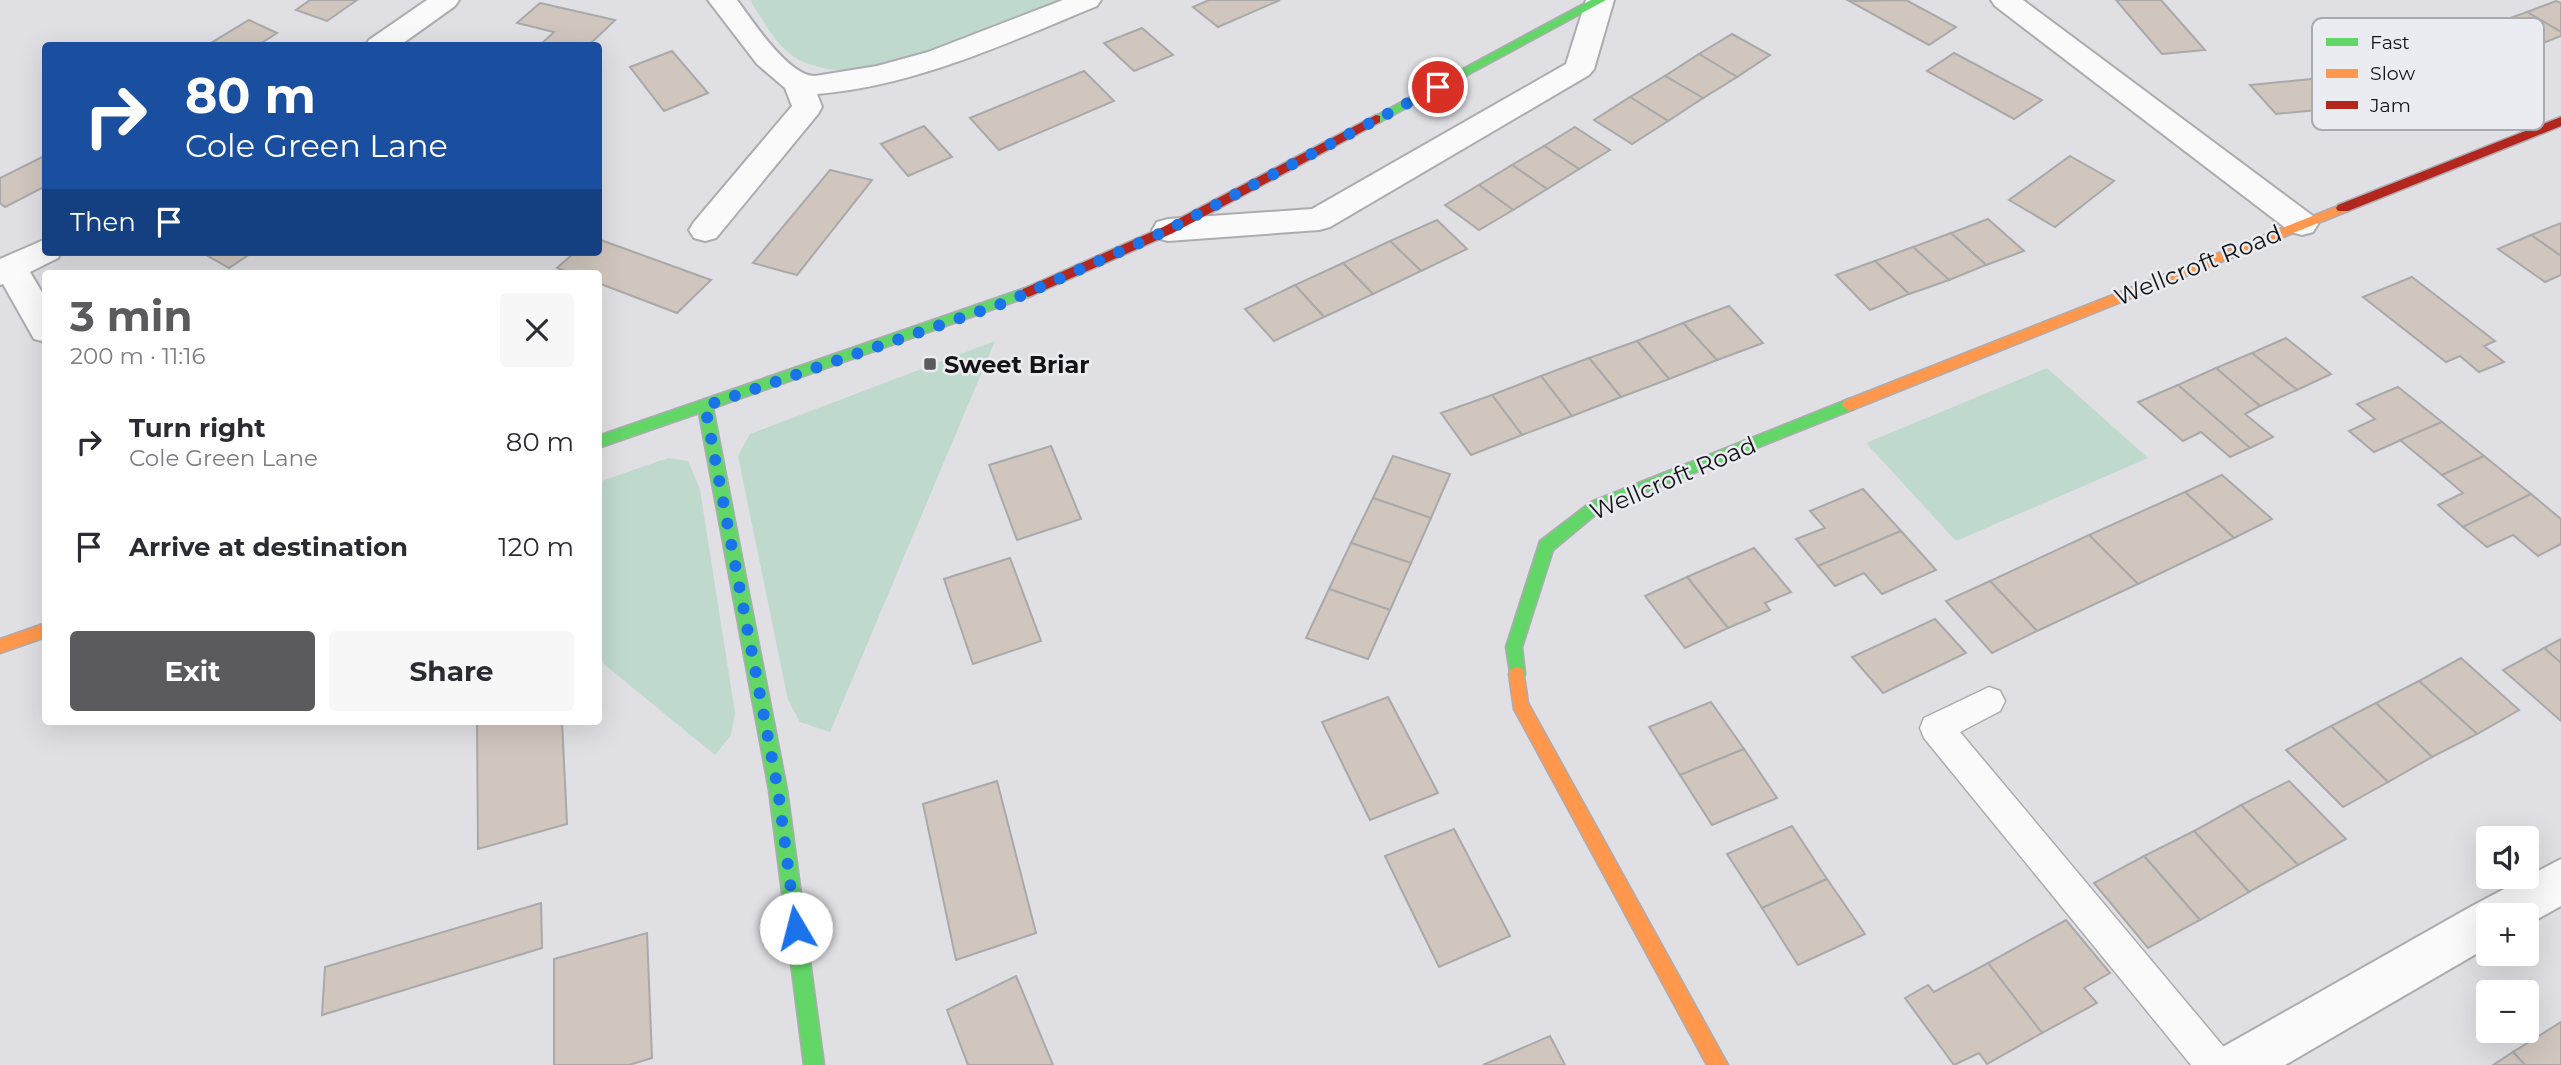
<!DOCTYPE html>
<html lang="en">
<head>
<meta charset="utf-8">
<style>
	:root { --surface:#fff; --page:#f7f7f7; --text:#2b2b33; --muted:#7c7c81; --accent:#5b5b5e }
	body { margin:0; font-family:Montserrat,sans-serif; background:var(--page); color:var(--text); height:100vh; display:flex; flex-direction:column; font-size:26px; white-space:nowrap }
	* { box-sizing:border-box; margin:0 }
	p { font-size:23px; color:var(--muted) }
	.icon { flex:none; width:38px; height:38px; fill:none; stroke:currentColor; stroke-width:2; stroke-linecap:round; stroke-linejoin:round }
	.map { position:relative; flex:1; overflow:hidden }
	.side { position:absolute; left:42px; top:270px; width:560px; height:455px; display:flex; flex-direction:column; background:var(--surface); border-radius:7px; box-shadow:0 7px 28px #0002 }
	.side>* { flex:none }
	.top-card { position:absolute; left:42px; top:42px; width:560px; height:214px; border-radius:7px; box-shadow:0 7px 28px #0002; background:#1a4fa0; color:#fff; overflow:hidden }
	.fabs { position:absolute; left:2476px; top:826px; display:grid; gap:14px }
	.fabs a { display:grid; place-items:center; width:63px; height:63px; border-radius:7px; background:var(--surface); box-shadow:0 7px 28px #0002; font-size:35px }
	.pin { position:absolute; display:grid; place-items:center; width:60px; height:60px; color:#fff; margin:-30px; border:4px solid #fff; border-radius:50%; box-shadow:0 2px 7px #0007 }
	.me { position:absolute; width:77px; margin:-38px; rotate:352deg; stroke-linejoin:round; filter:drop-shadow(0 0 5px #0008) }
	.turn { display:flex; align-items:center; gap:24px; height:147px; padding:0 28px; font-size:32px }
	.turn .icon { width:91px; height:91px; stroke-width:2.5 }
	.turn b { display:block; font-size:49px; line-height:60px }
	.then { display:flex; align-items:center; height:66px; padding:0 28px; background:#0003; gap:14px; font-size:26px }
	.round { display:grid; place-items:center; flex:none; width:74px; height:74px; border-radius:7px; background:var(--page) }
	.headline { display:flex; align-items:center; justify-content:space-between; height:119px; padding:0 28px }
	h1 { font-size:42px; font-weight:700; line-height:52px; color:var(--accent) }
	.cta { display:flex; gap:14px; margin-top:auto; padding:14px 28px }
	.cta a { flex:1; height:80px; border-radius:7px; background:var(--accent); color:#fff; font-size:28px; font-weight:700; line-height:80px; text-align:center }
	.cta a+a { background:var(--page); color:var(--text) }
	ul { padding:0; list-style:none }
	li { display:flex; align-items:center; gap:21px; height:105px; padding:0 28px }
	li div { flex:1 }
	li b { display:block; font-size:26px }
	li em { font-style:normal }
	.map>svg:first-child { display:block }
	.green { fill:#bfd9cc }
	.building { fill:#d0c6be; stroke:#a9a9aa; stroke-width:2 }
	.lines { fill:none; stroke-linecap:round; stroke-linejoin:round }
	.lane-casing { stroke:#acacb0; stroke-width:3 }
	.street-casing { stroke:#acacb0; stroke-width:4 }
	.fast-casing { stroke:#acacb0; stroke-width:3 }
	.slow-casing { stroke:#acacb0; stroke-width:3 }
	.jam-casing { stroke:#acacb0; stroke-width:3 }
	.lane { fill:#fafafb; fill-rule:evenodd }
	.street { fill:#fafafb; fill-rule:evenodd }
	.fast { fill:#63d668; fill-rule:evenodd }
	.slow { fill:#ff974d; fill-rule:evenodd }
	.jam { fill:#b3261e; fill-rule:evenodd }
	.route { stroke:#1a73e8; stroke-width:12; stroke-dasharray:0 21.6 }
	.poi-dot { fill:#5b5b5e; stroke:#ebecf2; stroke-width:2.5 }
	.labels { text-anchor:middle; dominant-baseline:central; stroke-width:5; stroke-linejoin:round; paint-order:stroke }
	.street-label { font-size:24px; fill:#141416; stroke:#ebecf2 }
	.poi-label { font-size:24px; font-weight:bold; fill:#141416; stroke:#ebecf2; text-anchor:start }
	.key { fill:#ebecf2; stroke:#aaabb0; stroke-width:2 }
	.key-label { font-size:19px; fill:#141416 }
</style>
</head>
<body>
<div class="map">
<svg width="2561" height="1065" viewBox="0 0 2561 1065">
	<rect width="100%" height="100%" fill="#dfdfe4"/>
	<g class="green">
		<path d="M750,0H1067C997,29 881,92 806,63C779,53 765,23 750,0Z"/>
		<polygon points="995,341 830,732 800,722 788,700 738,456 750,434"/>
		<polygon points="2047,368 2148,458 1956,541 1866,443"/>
		<polygon points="668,458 688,461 700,490 735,713 731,735 715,755 599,660 599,482"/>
	</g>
	<g class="building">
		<polygon points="310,0 357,0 327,21 296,10"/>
		<polygon points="1209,0 1280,0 1218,27 1193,7"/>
		<polygon points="1906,0 1956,27 1929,45 1849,1"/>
		<polygon points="2116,0 2161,0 2205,50 2162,54"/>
		<polygon points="2556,1 2561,3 2561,32 2527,12"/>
		<polygon points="540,3 615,20 588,46 539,46 554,32 517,23"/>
		<polygon points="2527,12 2561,32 2561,36 2535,46 2496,23"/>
		<polygon points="249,20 277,33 257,46 206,46"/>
		<polygon points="1142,28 1173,55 1134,71 1104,43"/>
		<polygon points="1732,34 1770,55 1737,77 1699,54"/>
		<polygon points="672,51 708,93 664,111 630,67"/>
		<polygon points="1954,53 2042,100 2014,119 1927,71"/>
		<polygon points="1699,54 1737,77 1703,98 1665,76"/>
		<polygon points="1084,71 1114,101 999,150 970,118"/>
		<polygon points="1665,76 1703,98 1668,121 1630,97"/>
		<polygon points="2343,76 2371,105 2276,114 2250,85"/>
		<polygon points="1630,97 1668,121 1632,144 1594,120"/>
		<polygon points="924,126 952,157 908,176 881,144"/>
		<polygon points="1575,127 1610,150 1579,169 1544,146"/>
		<polygon points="1544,146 1579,169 1547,189 1512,165"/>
		<polygon points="46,155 46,186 5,207 0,203 0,178"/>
		<polygon points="2070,156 2114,181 2055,227 2009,200"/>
		<polygon points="1512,165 1547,189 1513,210 1479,185"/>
		<polygon points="830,170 872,180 797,275 753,263"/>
		<polygon points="1479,185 1513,210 1479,230 1445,205"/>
		<polygon points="1988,219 2024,251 1986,265 1951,233"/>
		<polygon points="1437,220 1467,249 1421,271 1390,241"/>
		<polygon points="2561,223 2561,256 2531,235"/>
		<polygon points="1951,233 1986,265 1949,280 1913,247"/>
		<polygon points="2531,235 2561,256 2561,275 2545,282 2498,249"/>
		<polygon points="598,239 711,280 677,313 598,283 598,273 571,273 557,268 575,252 598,252"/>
		<polygon points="1390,241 1421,271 1373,294 1343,263"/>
		<polygon points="1913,247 1949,280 1909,294 1875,261"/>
		<polygon points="201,252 253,252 229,268"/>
		<polygon points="1875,261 1909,294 1870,310 1836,275"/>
		<polygon points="1343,263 1373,294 1324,317 1295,285"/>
		<polygon points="2412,277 2495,341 2484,346 2504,362 2479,372 2460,356 2446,362 2363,297"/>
		<polygon points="1295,285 1324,317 1274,341 1245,309"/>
		<polygon points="1729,306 1763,343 1717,360 1683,323"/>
		<polygon points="1683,323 1717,360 1669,379 1637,341"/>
		<polygon points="2286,338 2331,374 2297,390 2252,353"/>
		<polygon points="1637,341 1669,379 1621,397 1589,358"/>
		<polygon points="2252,353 2297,390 2260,406 2216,368"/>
		<polygon points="1589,358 1621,397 1572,416 1541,376"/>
		<polygon points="2216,368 2260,406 2245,414 2273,437 2250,448 2178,385"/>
		<polygon points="1541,376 1572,416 1522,435 1492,395"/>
		<polygon points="2178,385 2250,448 2230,457 2201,432 2183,441 2138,402"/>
		<polygon points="2398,387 2442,422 2374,452 2349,431 2375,419 2357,404"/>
		<polygon points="1492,395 1522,435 1471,455 1441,413"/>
		<polygon points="2442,422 2484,456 2442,475 2400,440"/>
		<polygon points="1051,446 1081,519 1017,540 989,465"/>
		<polygon points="1393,456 1450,474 1431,518 1373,498"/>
		<polygon points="2484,456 2531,494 2463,527 2438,505 2463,493 2442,475"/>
		<polygon points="2222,475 2272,519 2234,538 2185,492"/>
		<polygon points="1863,489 1901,531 1818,566 1796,539 1825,528 1810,511"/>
		<polygon points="2185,492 2234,538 2138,584 2089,535"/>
		<polygon points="2531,494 2561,519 2561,544 2538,556 2513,535 2487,547 2463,527"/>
		<polygon points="1373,498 1431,518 1411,563 1351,543"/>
		<polygon points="1901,531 1936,570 1882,594 1864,573 1835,586 1818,566"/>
		<polygon points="2089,535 2138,584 2037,631 1990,581"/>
		<polygon points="1351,543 1411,563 1390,610 1329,589"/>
		<polygon points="1754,548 1791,592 1765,603 1770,610 1728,628 1687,577"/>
		<polygon points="1010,558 1041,641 973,664 944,579"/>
		<polygon points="1687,577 1728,628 1685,648 1645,596"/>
		<polygon points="1990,581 2037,631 1992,653 1946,601"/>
		<polygon points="1329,589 1390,610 1368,659 1306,638"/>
		<polygon points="1935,619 1966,653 1883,693 1852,657"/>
		<polygon points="2561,639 2561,663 2544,648"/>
		<polygon points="2544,648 2561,663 2561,721 2503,670"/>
		<polygon points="2461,658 2519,710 2477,734 2419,681"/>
		<polygon points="2419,681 2477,734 2432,757 2376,703"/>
		<polygon points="1388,697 1438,793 1370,820 1322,722"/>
		<polygon points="1711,702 1744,749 1680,775 1649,727"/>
		<polygon points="2376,703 2432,757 2388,782 2331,726"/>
		<polygon points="477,721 562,721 567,824 478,849"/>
		<polygon points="2331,726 2388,782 2343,807 2286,750"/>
		<polygon points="1744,749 1777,798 1712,825 1680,775"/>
		<polygon points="997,781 1036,933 956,960 923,804"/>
		<polygon points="2289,781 2346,839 2298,865 2241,805"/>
		<polygon points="2241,805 2298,865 2249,892 2194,831"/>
		<polygon points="1792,826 1827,879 1762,908 1727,854"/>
		<polygon points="1454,829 1510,936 1439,967 1385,856"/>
		<polygon points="2194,831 2249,892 2200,920 2144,856"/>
		<polygon points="2144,856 2200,920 2148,948 2094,883"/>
		<polygon points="1827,879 1865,934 1798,965 1762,908"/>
		<polygon points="541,903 542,948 322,1015 325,967"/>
		<polygon points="2066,920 2110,973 2084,988 2097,1003 2042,1033 1988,963"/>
		<polygon points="647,933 652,1058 629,1065 554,1065 554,959"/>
		<polygon points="1988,963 2042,1033 1987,1064 1979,1053 1954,1065 1905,998 1928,985 1934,992"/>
		<polygon points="1016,976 1053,1065 968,1065 947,1010"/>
		<polygon points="2561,1022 2561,1065 2525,1065 2513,1052"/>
		<polygon points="1550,1036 1565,1065 1483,1065"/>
		<polygon points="2513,1052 2525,1065 2493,1065"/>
	</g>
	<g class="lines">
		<g class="lane-casing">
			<polygon id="lane" points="1989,687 2000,691 2005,701 2000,711 1960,732 2228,1052 2234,1065 2191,1065 1924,738 1920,728 1924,718"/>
		</g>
		<g class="street-casing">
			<g id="street">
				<polygon points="427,0 459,0 455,6 399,46 365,46 369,40"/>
				<path d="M708,0H737C752,20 788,76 815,76L877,66L928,52L1063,0H1101L1097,6C1007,43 915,86 817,94L822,107L818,114L716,238L705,241L694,238L689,230L694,222L792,106L785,88L757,64Z"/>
				<polygon points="1586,0 1614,0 1594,69 1589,75 1330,227 1319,230 1168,241 1157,238 1152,230 1157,222 1168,219 1312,209 1566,64"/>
				<polygon points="1991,0 2023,0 2313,216 2318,224 2313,232 2302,235 2291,232 1995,6"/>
				<polygon points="46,239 46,252 61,252 58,258 30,272 46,299 46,342 34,339 3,284 0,285 0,259"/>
				<polygon points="2561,859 2561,906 2527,925 2527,915 2488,915 2488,947 2285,1065 2213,1065 2221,1048 2472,906"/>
			</g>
		</g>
		<g class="fast-casing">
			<g id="fast">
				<polygon points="1591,0 1606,0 1380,122 1372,122 1370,119"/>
				<polygon points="1028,287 1033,289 1035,292 1033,295 713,408 787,790 824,1065 804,1065 769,790 699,413 598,448 598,436"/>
				<polygon points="1849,399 1854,401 1856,405 1854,409 1601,510 1553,550 1522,647 1525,674 1523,679 1517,681 1511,679 1506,647 1540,541 1591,502"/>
			</g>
		</g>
		<g class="slow-casing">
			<g id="slow">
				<polygon points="2343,204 2348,205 2348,211 1854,409 1849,411 1842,405 1844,401"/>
				<polygon points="46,623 46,637 0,653 0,639"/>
				<polygon points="1517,667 1523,669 1528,703 1728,1065 1707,1065 1514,709 1509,674 1511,669"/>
			</g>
		</g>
		<g class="jam-casing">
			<g id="jam">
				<polygon points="1376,115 1380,116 1380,122 1173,233 1033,295 1028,297 1021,292 1023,289 1163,227"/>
				<polygon points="2561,117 2561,126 2348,211 2338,211 2336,208 2338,205"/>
			</g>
		</g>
		<use href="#lane" class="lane"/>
		<use href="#street" class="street"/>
		<use href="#fast" class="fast"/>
		<use href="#slow" class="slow"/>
		<use href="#jam" class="jam"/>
	</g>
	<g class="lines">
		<polyline class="route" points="796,928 778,790 705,406 1007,302 1168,230 1438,87"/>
	</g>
	<rect class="poi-dot" x="923" y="357" width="14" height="14" rx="3.5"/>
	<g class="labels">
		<g class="street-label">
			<text transform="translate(2198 265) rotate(-22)">Wellcroft Road</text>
			<text transform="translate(1673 478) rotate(-23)">Wellcroft Road</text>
		</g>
		<g class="poi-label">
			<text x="944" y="364">Sweet Briar</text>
		</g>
	</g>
	<rect x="2312" y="18" width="232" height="112" rx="10" class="key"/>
	<rect x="2326" y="38" width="32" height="8" fill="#63d668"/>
	<rect x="2326" y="69" width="32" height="9" fill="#ff974d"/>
	<rect x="2326" y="101" width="32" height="8" fill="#b3261e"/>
	<g class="key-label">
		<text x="2370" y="49">Fast</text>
		<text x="2370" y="80">Slow</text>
		<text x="2370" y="112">Jam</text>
	</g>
</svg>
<div class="fabs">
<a><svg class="icon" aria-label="sound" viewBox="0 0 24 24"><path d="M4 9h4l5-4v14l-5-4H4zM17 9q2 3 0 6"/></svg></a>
<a>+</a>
<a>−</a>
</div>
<div class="pin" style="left:1438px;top:87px;background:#d93025"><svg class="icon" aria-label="arrive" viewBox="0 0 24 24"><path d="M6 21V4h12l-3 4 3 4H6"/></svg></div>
<svg class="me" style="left:796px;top:928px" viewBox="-20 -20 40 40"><circle r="19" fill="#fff"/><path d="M0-13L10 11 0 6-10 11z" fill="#1a73e8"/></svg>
<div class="top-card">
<div class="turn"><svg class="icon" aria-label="right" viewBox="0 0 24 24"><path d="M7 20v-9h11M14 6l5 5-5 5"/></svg><div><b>80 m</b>Cole Green Lane</div></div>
<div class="then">Then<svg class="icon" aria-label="arrive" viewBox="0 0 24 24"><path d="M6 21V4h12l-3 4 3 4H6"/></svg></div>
</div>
<section class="side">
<div class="headline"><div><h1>3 min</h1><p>200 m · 11:16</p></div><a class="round"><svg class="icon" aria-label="close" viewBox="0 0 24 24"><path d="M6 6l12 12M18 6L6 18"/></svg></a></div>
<ul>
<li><svg class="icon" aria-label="right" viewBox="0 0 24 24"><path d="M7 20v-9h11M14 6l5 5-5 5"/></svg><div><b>Turn right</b><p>Cole Green Lane</p></div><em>80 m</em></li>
<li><svg class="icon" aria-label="arrive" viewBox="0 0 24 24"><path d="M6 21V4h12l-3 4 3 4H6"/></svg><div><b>Arrive at destination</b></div><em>120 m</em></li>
</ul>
<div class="cta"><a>Exit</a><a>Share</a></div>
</section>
</div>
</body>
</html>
